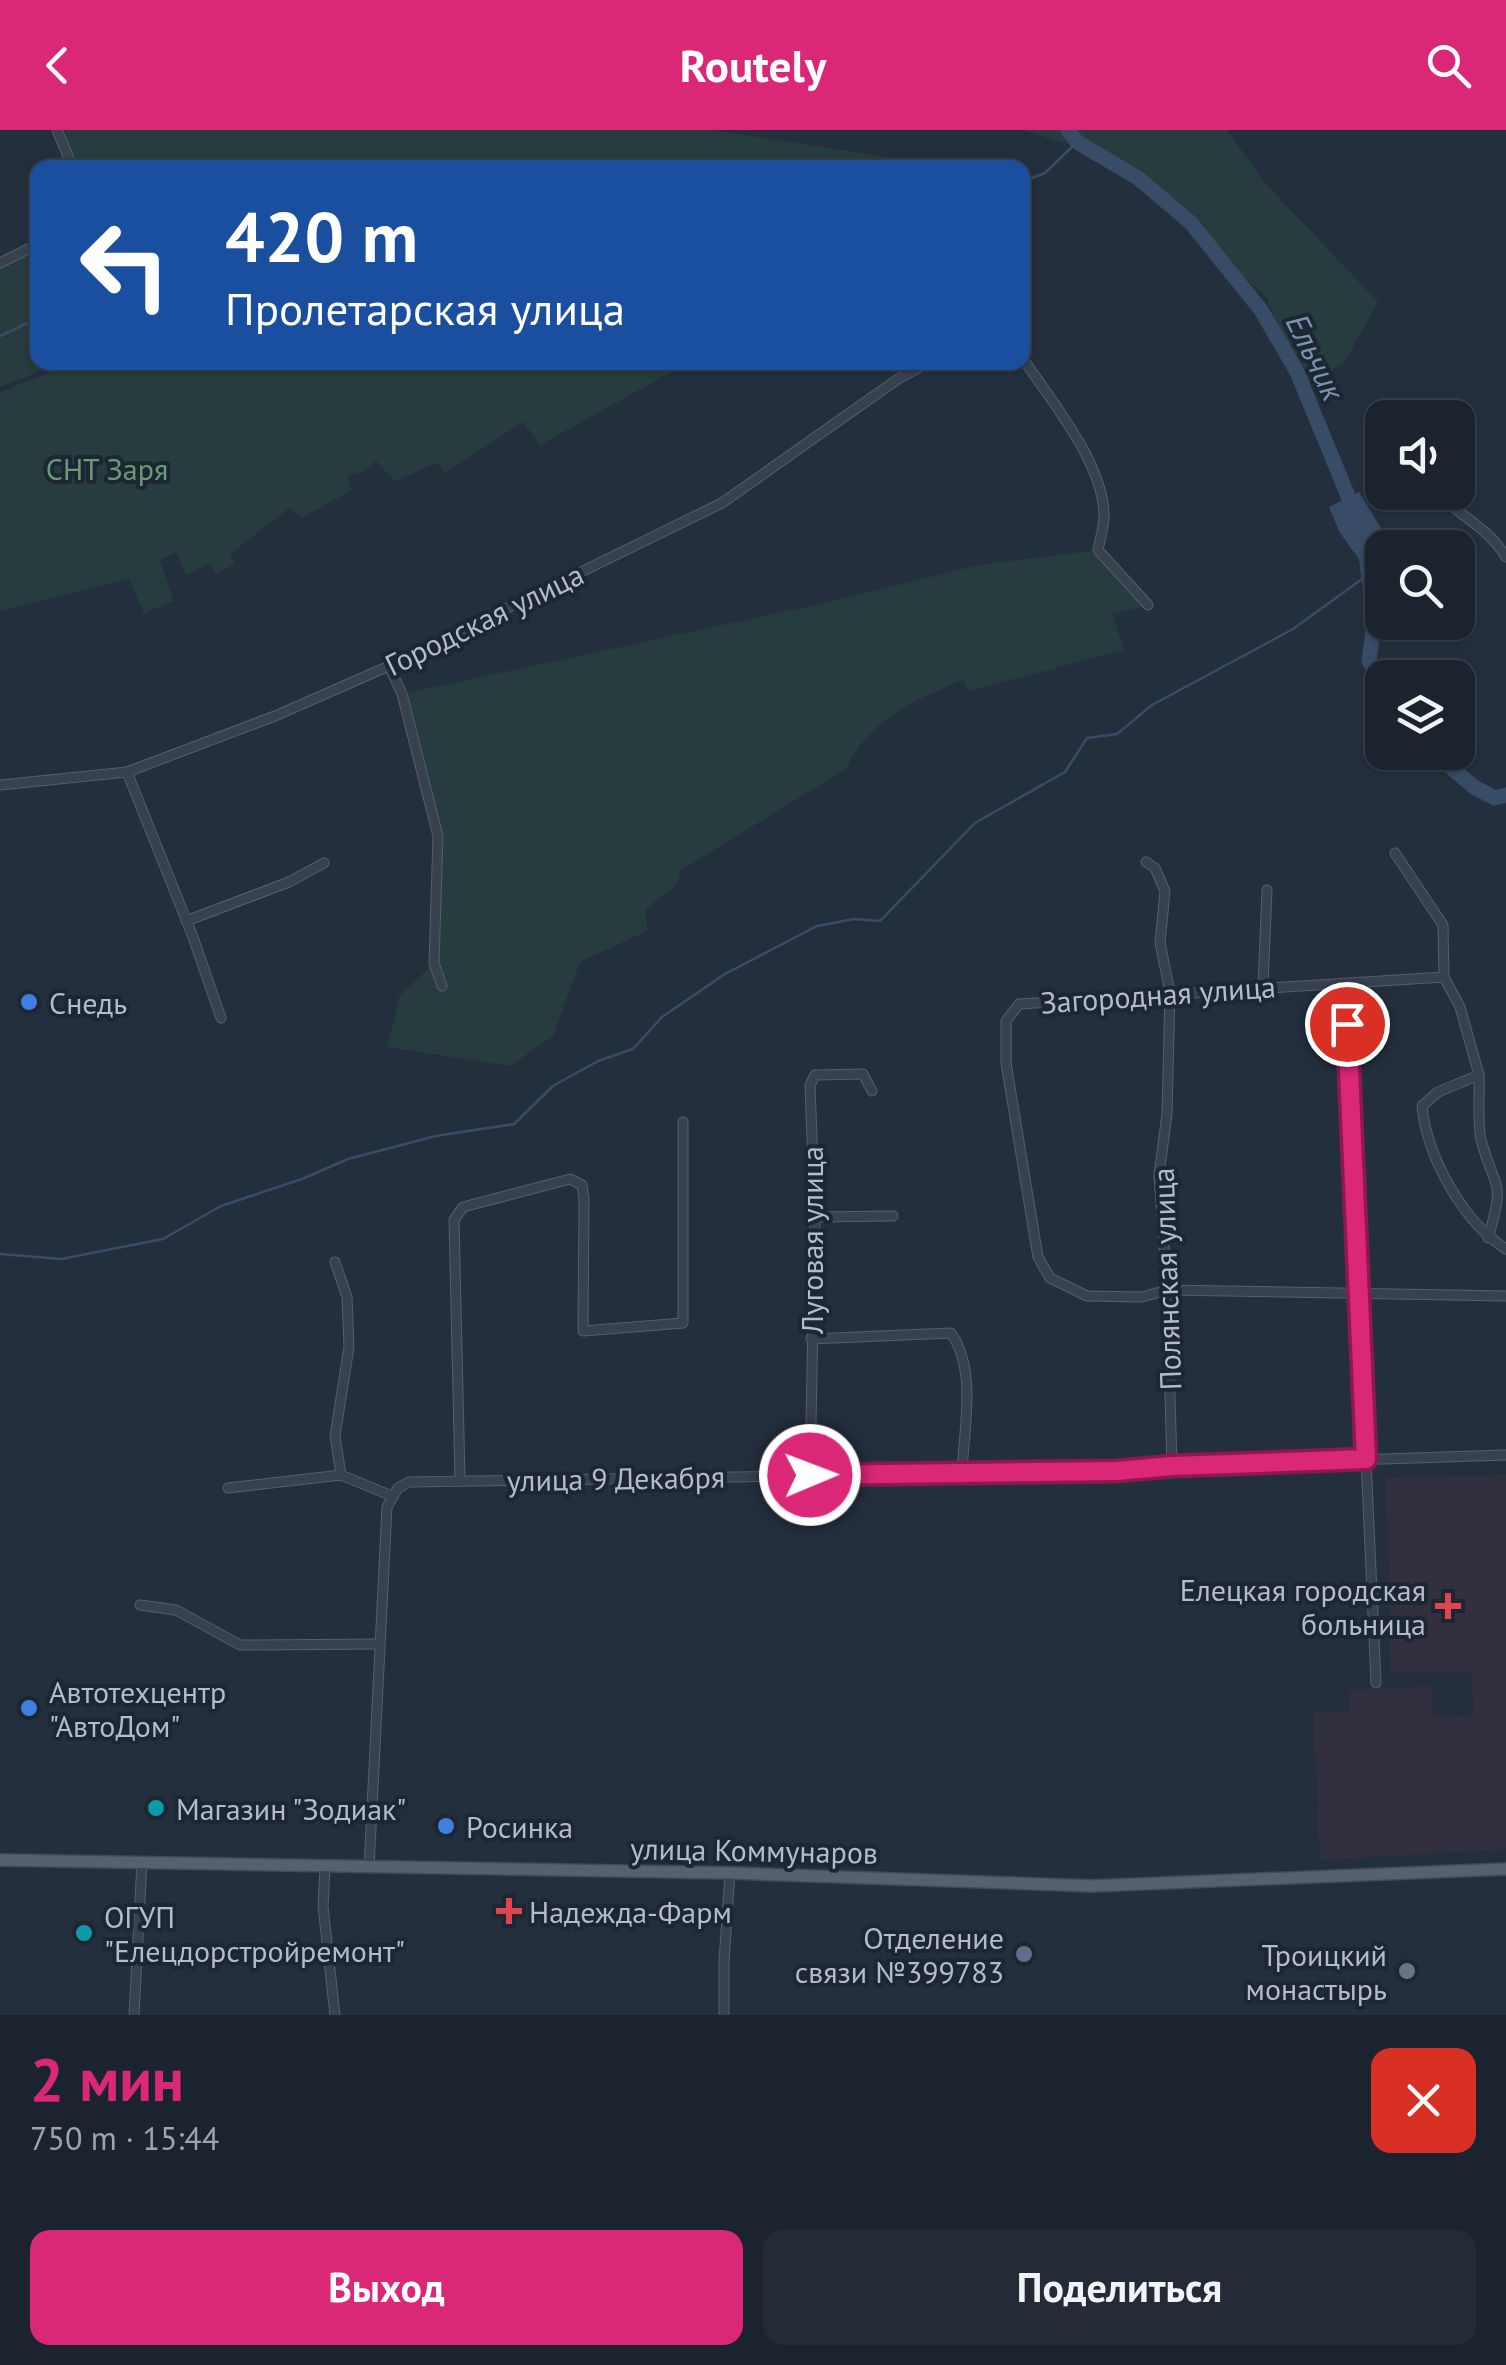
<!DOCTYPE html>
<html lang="ru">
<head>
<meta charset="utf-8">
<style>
	:root { --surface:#1b232e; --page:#242b36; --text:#f1f3f6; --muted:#a0a4aa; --line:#39404a; --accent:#db2777 }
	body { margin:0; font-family:"PT Sans",sans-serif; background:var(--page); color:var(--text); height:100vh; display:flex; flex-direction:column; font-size:38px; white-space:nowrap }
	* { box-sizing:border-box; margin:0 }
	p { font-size:32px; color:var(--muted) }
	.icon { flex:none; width:55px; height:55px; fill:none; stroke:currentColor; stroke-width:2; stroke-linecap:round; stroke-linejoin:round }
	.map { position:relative; height:1885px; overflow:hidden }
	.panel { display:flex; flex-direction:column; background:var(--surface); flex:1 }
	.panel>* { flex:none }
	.guide { position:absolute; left:30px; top:30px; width:1000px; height:210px; border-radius:20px; box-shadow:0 2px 8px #0004,0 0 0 2px var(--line); background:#1a4fa0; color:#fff; overflow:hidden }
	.controls { position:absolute; left:1365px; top:270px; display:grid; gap:20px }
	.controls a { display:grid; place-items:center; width:110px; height:110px; border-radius:20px; background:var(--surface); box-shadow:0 2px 8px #0004,0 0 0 2px var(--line); font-size:50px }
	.pin { position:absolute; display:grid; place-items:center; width:85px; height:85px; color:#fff; margin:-42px; border:5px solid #fff; border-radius:50%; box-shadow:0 2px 10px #0007 }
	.me { position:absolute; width:110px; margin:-55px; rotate:89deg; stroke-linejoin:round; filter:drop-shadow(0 0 8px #0008) }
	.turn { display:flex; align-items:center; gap:35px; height:210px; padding:0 30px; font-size:45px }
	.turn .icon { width:130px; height:130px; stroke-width:2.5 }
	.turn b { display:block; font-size:70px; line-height:85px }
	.round { display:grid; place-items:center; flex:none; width:105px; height:105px; border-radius:20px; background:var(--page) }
	.headline { display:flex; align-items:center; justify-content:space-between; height:170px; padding:0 30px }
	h1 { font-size:60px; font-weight:600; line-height:75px; color:var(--accent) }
	.cta { display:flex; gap:20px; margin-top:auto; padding:20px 30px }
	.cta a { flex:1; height:115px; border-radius:20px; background:var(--accent); color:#fff; font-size:40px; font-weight:600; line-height:115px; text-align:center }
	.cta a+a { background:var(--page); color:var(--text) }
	header { display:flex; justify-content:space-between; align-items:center; height:130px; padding:0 30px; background:var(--accent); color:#fff; font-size:45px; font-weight:600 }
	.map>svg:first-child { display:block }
	.medical { fill:#32303f }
	.green { fill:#263c3f }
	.water { fill:#394c67 }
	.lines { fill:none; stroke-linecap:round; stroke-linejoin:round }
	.stream { stroke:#394c67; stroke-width:2.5 }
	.river { stroke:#394c67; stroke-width:15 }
	.minor-casing { stroke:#565f6c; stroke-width:11 }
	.major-casing { stroke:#414a57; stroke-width:14 }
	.minor { stroke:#38414e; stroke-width:9 }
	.major { stroke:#56606e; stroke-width:11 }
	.route-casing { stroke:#8e194d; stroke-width:25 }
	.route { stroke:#db2777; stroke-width:18 }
	.shop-dot { fill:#3f7fe0; stroke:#1d2633; stroke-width:4 }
	.health-dot { fill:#e0444e; stroke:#1d2633; stroke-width:4 }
	.culture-dot { fill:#0f9aa8; stroke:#1d2633; stroke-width:4 }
	.service-dot { fill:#5c6f8a; stroke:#1d2633; stroke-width:4 }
	.worship-dot { fill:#6b7280; stroke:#1d2633; stroke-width:4 }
	.labels { text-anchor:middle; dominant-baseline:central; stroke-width:8; stroke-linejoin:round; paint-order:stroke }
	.park-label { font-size:30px; fill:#6b9a76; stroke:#1d2633 }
	.street-label { font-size:30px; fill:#b4bcc9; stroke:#1d2633 }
	.poi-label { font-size:30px; fill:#b4bcc9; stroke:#1d2633; text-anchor:start }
	.water-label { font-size:32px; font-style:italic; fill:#7c92b1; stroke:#1d2633 }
</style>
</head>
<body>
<header><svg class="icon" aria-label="back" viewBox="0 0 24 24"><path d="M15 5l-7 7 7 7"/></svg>Routely<svg class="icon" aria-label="search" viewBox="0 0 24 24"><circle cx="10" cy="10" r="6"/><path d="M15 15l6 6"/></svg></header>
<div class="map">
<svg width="1506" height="1885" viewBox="0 0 1506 1885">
	<rect width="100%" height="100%" fill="#242f3e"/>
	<polygon class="medical" points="1506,1345 1506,1719 1320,1730 1313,1583 1351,1581 1350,1561 1431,1556 1433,1588 1474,1585 1471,1543 1391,1543 1386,1348"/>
	<g class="green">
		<polygon points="57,0 713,0 912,31 912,38 73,38"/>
		<polygon points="1023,0 1227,0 1265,53 1378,172 1344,233 1300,259 1267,168 1160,68 1070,15"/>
		<polygon points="37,119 38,232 61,233 0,257 0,137"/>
		<polygon points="673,232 677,239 540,315 523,292 445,343 437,333 395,351 376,331 364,341 348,345 352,360 302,388 289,378 230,424 235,434 217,444 209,433 186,446 176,422 160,430 174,471 144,483 129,449 0,481 0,262 75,233"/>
		<path d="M1098,420L1148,475L1112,484L1124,520L968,561L963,550C915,570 870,588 846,639L681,740L677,754L646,779L647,801L580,832L553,906L510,936L387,917L399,867L434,833L438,718L402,564L829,472L979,435Z"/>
	</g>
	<polygon class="water" points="1359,362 1382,400 1386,417 1382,418 1382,489 1374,497 1367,495 1359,429 1340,403 1329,377"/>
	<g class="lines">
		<g class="stream">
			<polyline points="1022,52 1045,43 1077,12"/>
			<polyline points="0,206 38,188"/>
			<polyline points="0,1124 61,1129 163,1109 221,1076 302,1049 348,1029 436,1006 514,994 553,956 598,931 633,919 662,887 725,844 817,796 854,789 880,791 975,693 1065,642 1087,608 1117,604 1152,575 1293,499 1362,449"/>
		</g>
		<g class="river">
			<polyline points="1068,0 1077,12 1138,48 1191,93 1261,180 1297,242 1355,383"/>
			<polyline points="1376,477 1369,531 1382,549"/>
			<polyline points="1433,622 1474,657 1495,668 1506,665"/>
		</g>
		<g class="minor-casing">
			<g id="minor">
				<polyline points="57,0 73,38"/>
				<polyline points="0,133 38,114"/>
				<path d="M1022,227C1050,270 1106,335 1104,389C1103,399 1100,410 1098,420L1148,475"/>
				<path d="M1437,362C1462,389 1485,394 1506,427"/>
				<polyline points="389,536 402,564 438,706 434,833 442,856"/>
				<polyline points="127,642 193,807 221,888"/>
				<polyline points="0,655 127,642 275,586 389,536 722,373 898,249 930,232"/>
				<path d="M1395,723L1443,795L1444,847L1460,877L1479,945L1438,962L1422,976C1427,1027 1463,1092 1506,1119"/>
				<polyline points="1146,732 1155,738 1165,761 1160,813 1170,862 1167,984 1159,1045 1167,1160 1172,1336"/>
				<polyline points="186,791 289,752 324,733"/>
				<polyline points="1444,847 1019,874 1006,891 1006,933 1038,1127 1050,1148 1087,1166 1142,1167 1167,1160 1506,1166"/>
				<polyline points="1263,856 1267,760"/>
				<polyline points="1345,856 1376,1553"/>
				<path d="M1479,945C1480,965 1477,990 1481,1010C1495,1062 1506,1048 1488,1108"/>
				<polyline points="815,1087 893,1086"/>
				<polyline points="335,1132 347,1167 349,1217 335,1306 341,1345"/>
				<path d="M811,1209L951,1203C977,1241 964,1297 962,1342"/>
				<polyline points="810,1345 815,1087 810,955 815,945 863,944 872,961"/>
				<polyline points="460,1349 454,1090 463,1077 570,1049 582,1055 584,1069 583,1201 683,1193 683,992"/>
				<polyline points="228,1358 341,1345 392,1366"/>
				<polyline points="140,1475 176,1480 240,1515 379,1514"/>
				<polyline points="325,1738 323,1776 335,1885"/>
				<polyline points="369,1738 387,1377 398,1358 409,1352 1117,1341 1172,1336 1506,1325"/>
				<polyline points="134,1885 142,1732"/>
				<polyline points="724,1885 724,1831 730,1743"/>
			</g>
		</g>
		<g class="major-casing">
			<polyline id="major" points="0,1730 730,1743 1092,1756 1506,1739"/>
		</g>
		<use href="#minor" class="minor"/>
		<use href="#major" class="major"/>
	</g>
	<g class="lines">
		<g class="route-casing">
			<polyline id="route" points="810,1345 1117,1341 1172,1336 1366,1329 1347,894"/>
		</g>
		<use href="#route" class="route"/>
	</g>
	<g class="shop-dot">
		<circle cx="29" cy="872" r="10"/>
		<circle cx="29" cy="1578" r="10"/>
		<circle cx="446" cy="1696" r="10"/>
	</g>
	<g class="health-dot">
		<path d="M1443 1461h10v10h10v10h-10v10h-10v-10h-10v-10h10z"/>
		<path d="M504 1766h10v10h10v10h-10v10h-10v-10h-10v-10h10z"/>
	</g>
	<g class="culture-dot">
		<circle cx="156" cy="1678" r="10"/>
		<circle cx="84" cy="1803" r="10"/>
	</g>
	<circle class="service-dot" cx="1024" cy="1824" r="10"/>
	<circle class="worship-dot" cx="1407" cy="1841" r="10"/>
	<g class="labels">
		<g class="park-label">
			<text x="107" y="338">СНТ Заря</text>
		</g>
		<g class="street-label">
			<text transform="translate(484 489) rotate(-26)">Городская улица</text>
			<text transform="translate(1158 864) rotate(-4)">Загородная улица</text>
			<text transform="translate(811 1110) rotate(-90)">Луговая улица</text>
			<text transform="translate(1166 1149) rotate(-92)">Полянская улица</text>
			<text transform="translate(616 1348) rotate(-1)">улица 9 Декабря</text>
			<text transform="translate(754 1720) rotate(1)">улица Коммунаров</text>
		</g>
		<g class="poi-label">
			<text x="49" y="872">Снедь</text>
			<text x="1426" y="1459" text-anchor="end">Елецкая городская<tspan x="1426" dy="34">больница</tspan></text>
			<text x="49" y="1561">Автотехцентр<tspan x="49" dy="34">"АвтоДом"</tspan></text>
			<text x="176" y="1678">Магазин "Зодиак"</text>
			<text x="466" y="1696">Росинка</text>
			<text x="529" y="1781">Надежда-Фарм</text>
			<text x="104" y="1786">ОГУП<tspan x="104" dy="34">"Елецдорстройремонт"</tspan></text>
			<text x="1004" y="1807" text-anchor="end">Отделение<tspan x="1004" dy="34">связи №399783</tspan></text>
			<text x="1387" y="1824" text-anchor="end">Троицкий<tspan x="1387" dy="34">монастырь</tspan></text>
		</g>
		<g class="water-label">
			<text transform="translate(1316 227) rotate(64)">Ельчик</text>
		</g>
	</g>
</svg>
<div class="controls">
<a><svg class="icon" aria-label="sound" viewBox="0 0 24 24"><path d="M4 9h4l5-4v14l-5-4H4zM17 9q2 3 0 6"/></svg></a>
<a><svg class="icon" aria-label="search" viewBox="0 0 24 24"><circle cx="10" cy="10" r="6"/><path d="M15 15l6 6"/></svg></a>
<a><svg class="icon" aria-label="layers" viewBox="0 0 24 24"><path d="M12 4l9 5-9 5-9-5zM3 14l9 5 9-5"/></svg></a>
</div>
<div class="pin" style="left:1347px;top:894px;background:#d93025"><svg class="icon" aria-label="arrive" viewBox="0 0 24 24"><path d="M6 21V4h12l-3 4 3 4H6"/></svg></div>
<svg class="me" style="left:810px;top:1345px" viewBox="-20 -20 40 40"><circle r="17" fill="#db2777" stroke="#fff" stroke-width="3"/><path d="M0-11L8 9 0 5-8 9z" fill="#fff"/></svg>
<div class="guide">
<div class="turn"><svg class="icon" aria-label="left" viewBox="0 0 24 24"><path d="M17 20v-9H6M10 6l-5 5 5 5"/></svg><div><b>420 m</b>Пролетарская улица</div></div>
</div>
</div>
<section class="panel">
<div class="headline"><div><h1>2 мин</h1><p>750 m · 15:44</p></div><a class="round" style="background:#d93025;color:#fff"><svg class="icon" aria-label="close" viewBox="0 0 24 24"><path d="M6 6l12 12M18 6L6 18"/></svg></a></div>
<div class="cta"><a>Выход</a><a>Поделиться</a></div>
</section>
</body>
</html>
